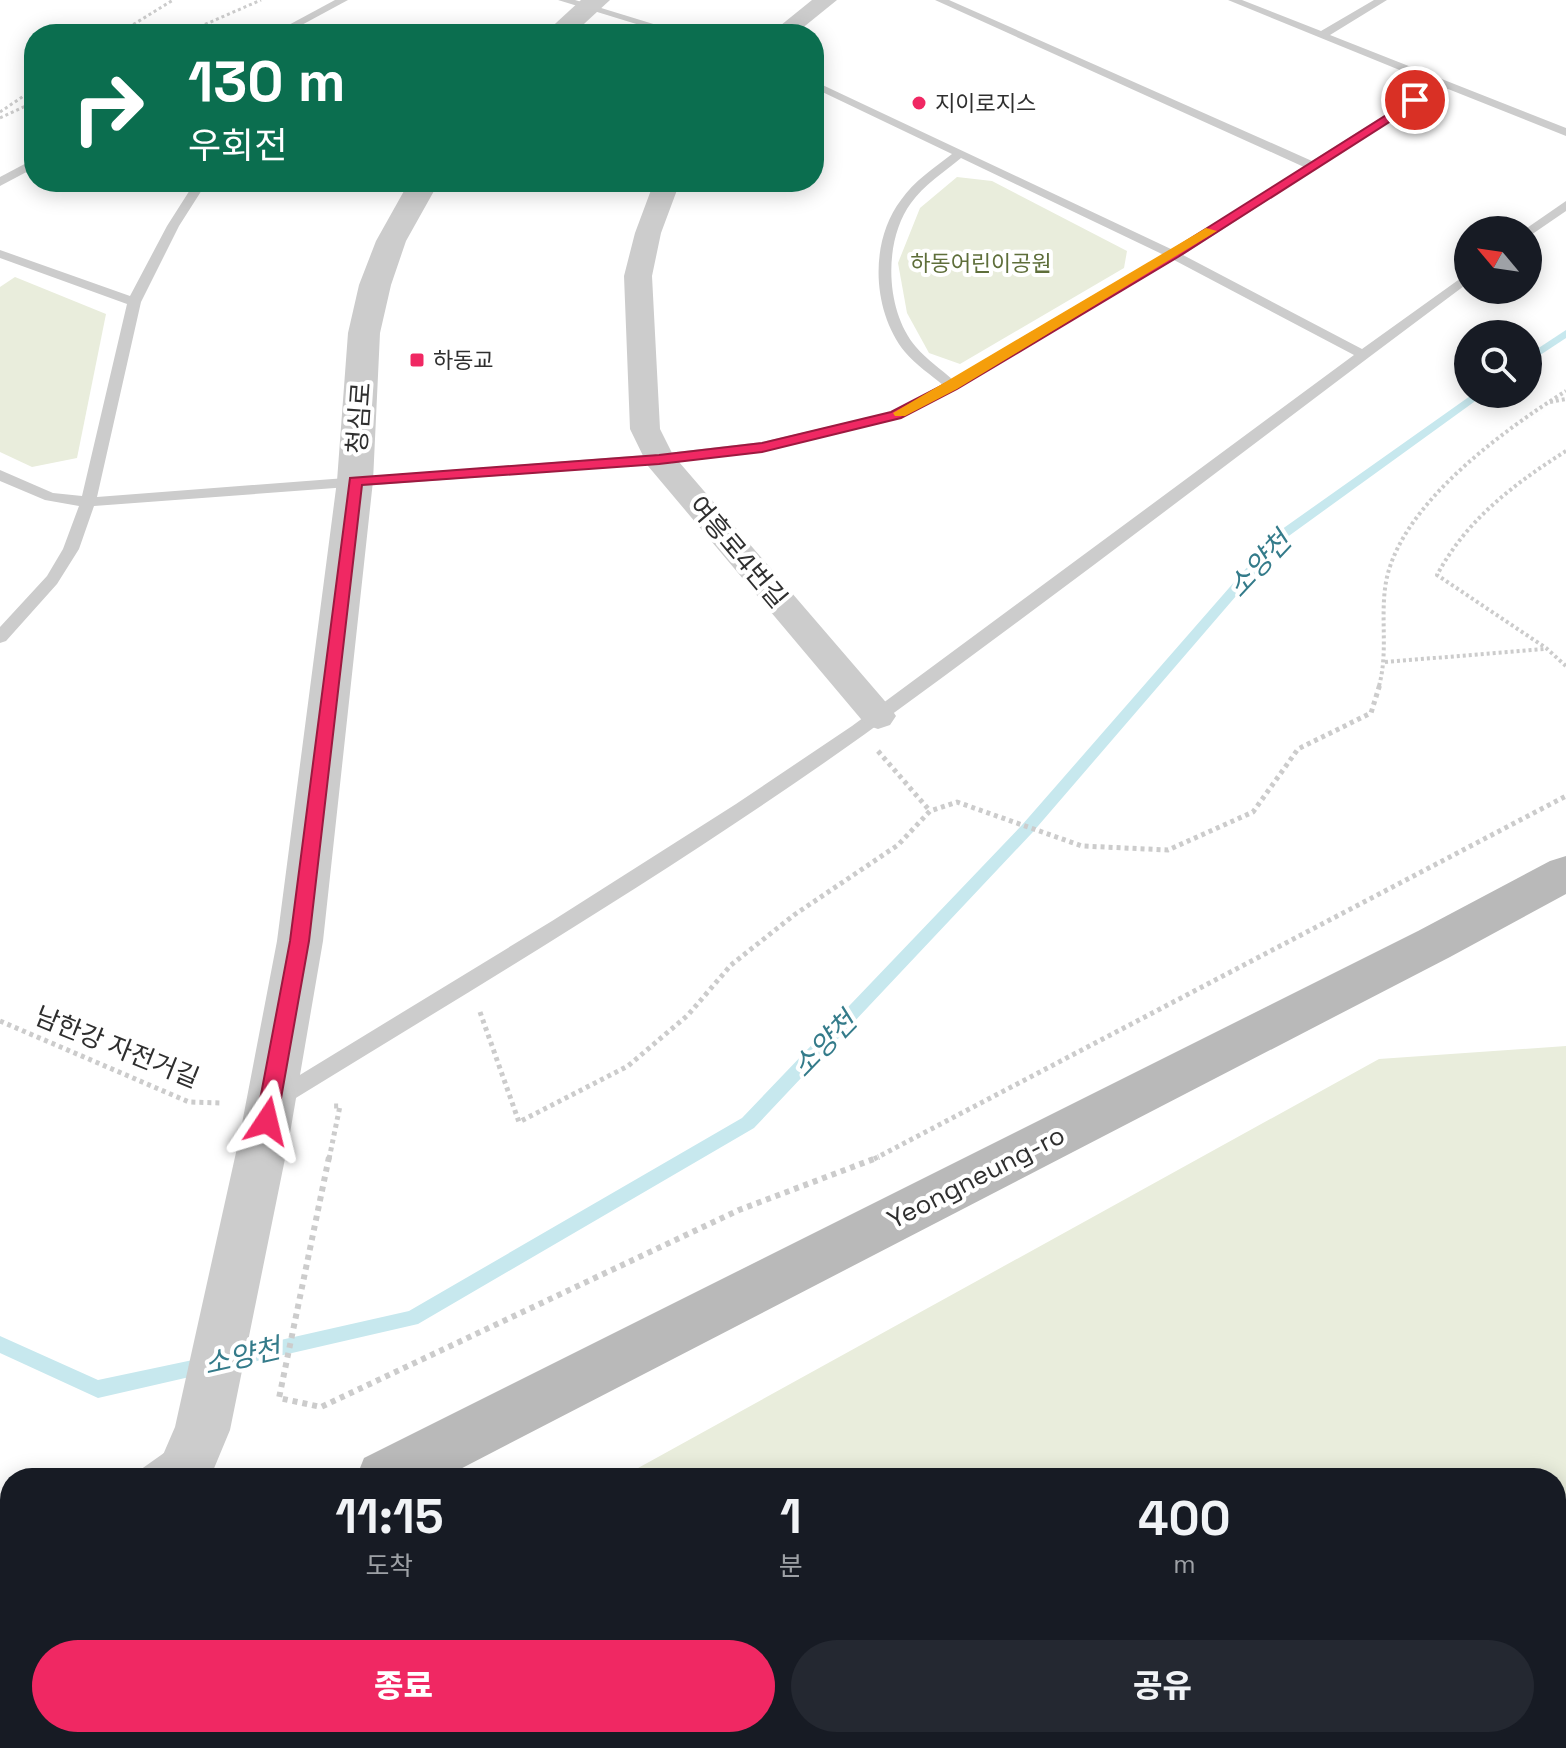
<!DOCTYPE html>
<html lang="ko">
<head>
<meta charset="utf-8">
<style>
	:root { --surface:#171b24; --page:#242831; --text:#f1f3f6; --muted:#9ea1a6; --accent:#f02863 }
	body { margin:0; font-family:"Space Grotesk","Noto Sans KR",sans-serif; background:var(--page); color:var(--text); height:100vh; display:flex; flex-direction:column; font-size:30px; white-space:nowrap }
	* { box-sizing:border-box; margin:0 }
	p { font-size:26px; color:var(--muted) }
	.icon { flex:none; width:44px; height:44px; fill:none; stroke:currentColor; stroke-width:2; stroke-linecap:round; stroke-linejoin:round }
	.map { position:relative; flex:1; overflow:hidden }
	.details { position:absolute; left:0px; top:1468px; width:1566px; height:280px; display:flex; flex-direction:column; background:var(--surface); border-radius:32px 32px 0 0; box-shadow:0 4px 20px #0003 }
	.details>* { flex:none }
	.hud { position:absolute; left:24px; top:24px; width:800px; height:168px; border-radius:32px; box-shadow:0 4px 20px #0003; background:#0b6e4f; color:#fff; overflow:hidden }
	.needle { width:52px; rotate:299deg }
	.fabs { position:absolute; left:1454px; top:216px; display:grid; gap:16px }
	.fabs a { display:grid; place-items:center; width:88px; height:88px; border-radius:50%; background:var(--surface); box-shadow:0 4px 20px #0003; font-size:40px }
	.pin { position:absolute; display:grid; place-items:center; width:68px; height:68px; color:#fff; margin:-34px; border:4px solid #fff; border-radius:50%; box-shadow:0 2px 8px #0007 }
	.me { position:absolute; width:88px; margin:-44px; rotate:10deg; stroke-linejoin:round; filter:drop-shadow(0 0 6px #0008) }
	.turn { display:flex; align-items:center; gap:28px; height:168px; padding:0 32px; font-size:36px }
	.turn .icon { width:104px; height:104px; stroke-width:2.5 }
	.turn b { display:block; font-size:56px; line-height:68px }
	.eta { display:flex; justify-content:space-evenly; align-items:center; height:136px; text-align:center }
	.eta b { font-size:48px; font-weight:800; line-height:56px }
	.action { display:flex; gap:16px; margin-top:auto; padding:16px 32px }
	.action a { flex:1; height:92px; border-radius:48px; background:var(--accent); color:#fff; font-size:32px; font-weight:800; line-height:92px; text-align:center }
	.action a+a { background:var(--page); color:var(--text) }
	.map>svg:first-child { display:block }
	.green { fill:#e9eddc }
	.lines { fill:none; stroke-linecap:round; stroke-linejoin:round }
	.stream { fill:#c7e8ee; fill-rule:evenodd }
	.path-far3 { stroke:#ccc; stroke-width:3; stroke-dasharray:3 3; stroke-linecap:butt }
	.path-far2 { stroke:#ccc; stroke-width:4; stroke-dasharray:3 3; stroke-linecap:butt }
	.path-far1 { stroke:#ccc; stroke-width:5; stroke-dasharray:4 4; stroke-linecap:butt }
	.path { stroke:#ccc; stroke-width:6; stroke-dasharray:5 5; stroke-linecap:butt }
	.service { fill:#ccc; fill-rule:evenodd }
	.minor { fill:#ccc; fill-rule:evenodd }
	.tertiary { fill:#ccc; fill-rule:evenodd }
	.secondary { fill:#b9b9b9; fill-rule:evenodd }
	.route { fill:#f02863; stroke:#9c1a40; stroke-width:2 }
	.slow { fill:#f59e0b }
	.poi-dot { fill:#f02863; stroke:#fff; stroke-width:3 }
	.labels { text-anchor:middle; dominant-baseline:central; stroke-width:8; stroke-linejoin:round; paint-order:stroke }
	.far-poi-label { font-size:22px; fill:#2f2f2f; stroke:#fff; text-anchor:start }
	.far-park-label { font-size:22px; fill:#5e6e3a; stroke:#fff }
	.street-label { font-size:26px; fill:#2f2f2f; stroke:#fff }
	.water-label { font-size:28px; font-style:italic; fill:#347b8a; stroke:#fff }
</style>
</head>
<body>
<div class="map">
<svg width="1566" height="1748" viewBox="0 0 1566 1748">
	<rect width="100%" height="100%" fill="#fff"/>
	<g class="green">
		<polygon points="957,177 992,181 1127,251 1124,268 960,364 929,353 907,313 898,263 920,208"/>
		<polygon points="15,277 106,314 77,458 32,467 0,452 0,287"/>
		<polygon points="1566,1046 1566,1748 130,1748 148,1738 1556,1738 1556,1478 620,1478 1379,1059"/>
	</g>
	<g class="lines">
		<g class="stream">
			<polygon points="1566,330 1566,338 1528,363 1528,355"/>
			<polygon points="1473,394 1485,394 1286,538 1032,833 754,1128 418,1324 227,1368 221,1366 218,1360 221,1354 227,1352 409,1311 742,1118 1022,825 1278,532"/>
			<polygon points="0,1336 98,1380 207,1357 213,1359 216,1365 213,1371 207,1373 98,1398 0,1353"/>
		</g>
		<g class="path-far3">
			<polyline points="118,34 173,0"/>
			<polyline points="183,34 261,0"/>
			<polyline points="0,112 34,89"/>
			<polyline points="0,118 34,102"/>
		</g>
		<g class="path-far2">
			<polyline points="1550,402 1566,399"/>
			<path d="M1566,451C1514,484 1467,519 1437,575L1546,648L1566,666"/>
			<polyline points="1385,662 1545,649"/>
			<path d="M1379,686C1389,650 1379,613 1387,577C1405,501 1504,430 1566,391"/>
		</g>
		<g class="path-far1">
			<polyline points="878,751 930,811"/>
			<polyline points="480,1012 519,1122 628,1066 688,1015 731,965 794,915 898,845 930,811 957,802 1082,846 1168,850 1253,812 1298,749 1371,713 1380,684"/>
			<polyline points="0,1021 189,1102 222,1103"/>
			<polyline points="329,1159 340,1106 332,1106"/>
			<polyline points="874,1159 1566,796"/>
		</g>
		<polyline class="path" points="329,1157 279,1398 321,1407 739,1210 879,1157"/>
		<g class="service">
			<polygon points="335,0 348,0 285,34 272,34"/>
			<polygon points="558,0 575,0 686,34 669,34"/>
			<path d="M935,0H949L1312,161L1434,84L1228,0H1242L1321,31L1374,0H1387L1330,35L1566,128V136L1443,87L1183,255L1362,349L1468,273V283C1267,433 1068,587 865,734C679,867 481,984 286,1104L279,1107L272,1104L269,1098L272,1092L552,921L736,804L852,726L1354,355L1174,260L957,389L901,418L762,452L659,464L94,506L79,549L57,584L6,641L0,643V627L47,576L63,549L79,506L45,500L0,481V470L53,493L82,496L127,304L0,258V250L130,296L167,226L195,182H207L179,226L141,302L97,497L659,454L762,442L891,412L943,385C931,375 916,365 905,352C872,311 869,242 901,200C914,181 934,168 952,154L814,88V81L1173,250L1304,167ZM961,158L1164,255L953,380C941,369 927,360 916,347C885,311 883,241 911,203C924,185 944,172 961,158Z"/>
			<polygon points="34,159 34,168 0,186 0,177"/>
			<polygon points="1566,201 1566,211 1528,237 1528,230 1524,230"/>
			<path d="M171,1448L179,1451L182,1459C174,1480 157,1478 136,1478L140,1470Z"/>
			<polygon points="10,1533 10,1557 0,1559 0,1535"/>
			<polygon points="0,1568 10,1571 10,1595 0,1592"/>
		</g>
		<g class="minor">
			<polygon points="812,0 837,0 795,34 770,34"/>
			<polygon points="654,182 680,182 661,233 652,276 660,429 673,455 890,707 896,716 890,725 878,729 866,725 648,466 630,429 624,276 635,233"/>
		</g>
		<g class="tertiary">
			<polygon points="581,0 610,0 573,34 544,34"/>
			<polygon points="409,182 439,182 406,241 391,285 380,333 373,481 323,941 289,1139 230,1430 210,1478 153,1478 175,1427 239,1139 277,941 337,481 348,333 359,285 376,241"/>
		</g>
		<g class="secondary">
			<polygon points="1566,856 1566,894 1450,957 443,1478 356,1478 364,1458 1418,931 1550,861"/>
			<polygon points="10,1639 10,1700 0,1704 0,1643"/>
		</g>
	</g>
	<polygon class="route" points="1415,97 1421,100 1419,103 1178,257 957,389 901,418 762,452 659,464 362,485 309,941 277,1121 274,1128 267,1130 259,1128 256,1121 290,941 350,478 659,455 762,443 891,412 947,383 1169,252"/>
	<polygon class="slow" points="1206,228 1217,231 957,389 905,416 895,416 893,413"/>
	<g class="poi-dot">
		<circle cx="919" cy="103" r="8"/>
		<rect x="409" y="352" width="16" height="16" rx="4"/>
	</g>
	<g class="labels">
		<g class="far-poi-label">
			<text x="935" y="103">지이로지스</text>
			<text x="433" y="360">하동교</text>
		</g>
		<g class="far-park-label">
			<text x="981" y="263">하동어린이공원</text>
		</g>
		<g class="street-label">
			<text transform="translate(359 418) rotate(-86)">청심로</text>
			<text transform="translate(738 552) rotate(50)">여흥로4번길</text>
			<text transform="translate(117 1047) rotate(22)">남한강 자전거길</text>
			<text transform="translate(976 1177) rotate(-27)">Yeongneung-ro</text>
		</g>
		<g class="water-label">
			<text transform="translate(1259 564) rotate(-47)">소양천</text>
			<text transform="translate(824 1044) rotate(-46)">소양천</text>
			<text transform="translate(242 1356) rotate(-13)">소양천</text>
		</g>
	</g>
</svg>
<div class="fabs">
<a><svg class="needle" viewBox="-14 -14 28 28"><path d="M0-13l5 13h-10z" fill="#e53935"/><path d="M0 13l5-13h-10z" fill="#9ea1a6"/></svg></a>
<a><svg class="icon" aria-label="search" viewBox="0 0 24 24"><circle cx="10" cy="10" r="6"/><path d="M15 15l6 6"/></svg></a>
</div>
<div class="pin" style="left:1415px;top:100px;background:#d93025"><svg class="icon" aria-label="arrive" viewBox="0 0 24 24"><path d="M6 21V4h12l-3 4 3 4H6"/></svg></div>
<svg class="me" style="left:267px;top:1121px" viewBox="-20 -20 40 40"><path d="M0-17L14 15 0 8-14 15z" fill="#f02863" stroke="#fff" stroke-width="4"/></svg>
<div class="hud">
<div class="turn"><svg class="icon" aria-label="right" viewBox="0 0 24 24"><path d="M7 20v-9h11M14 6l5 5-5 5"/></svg><div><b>130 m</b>우회전</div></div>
</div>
<section class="details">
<div class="eta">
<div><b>11:15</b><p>도착</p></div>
<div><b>1</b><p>분</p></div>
<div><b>400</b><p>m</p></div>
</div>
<div class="action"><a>종료</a><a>공유</a></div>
</section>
</div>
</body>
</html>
